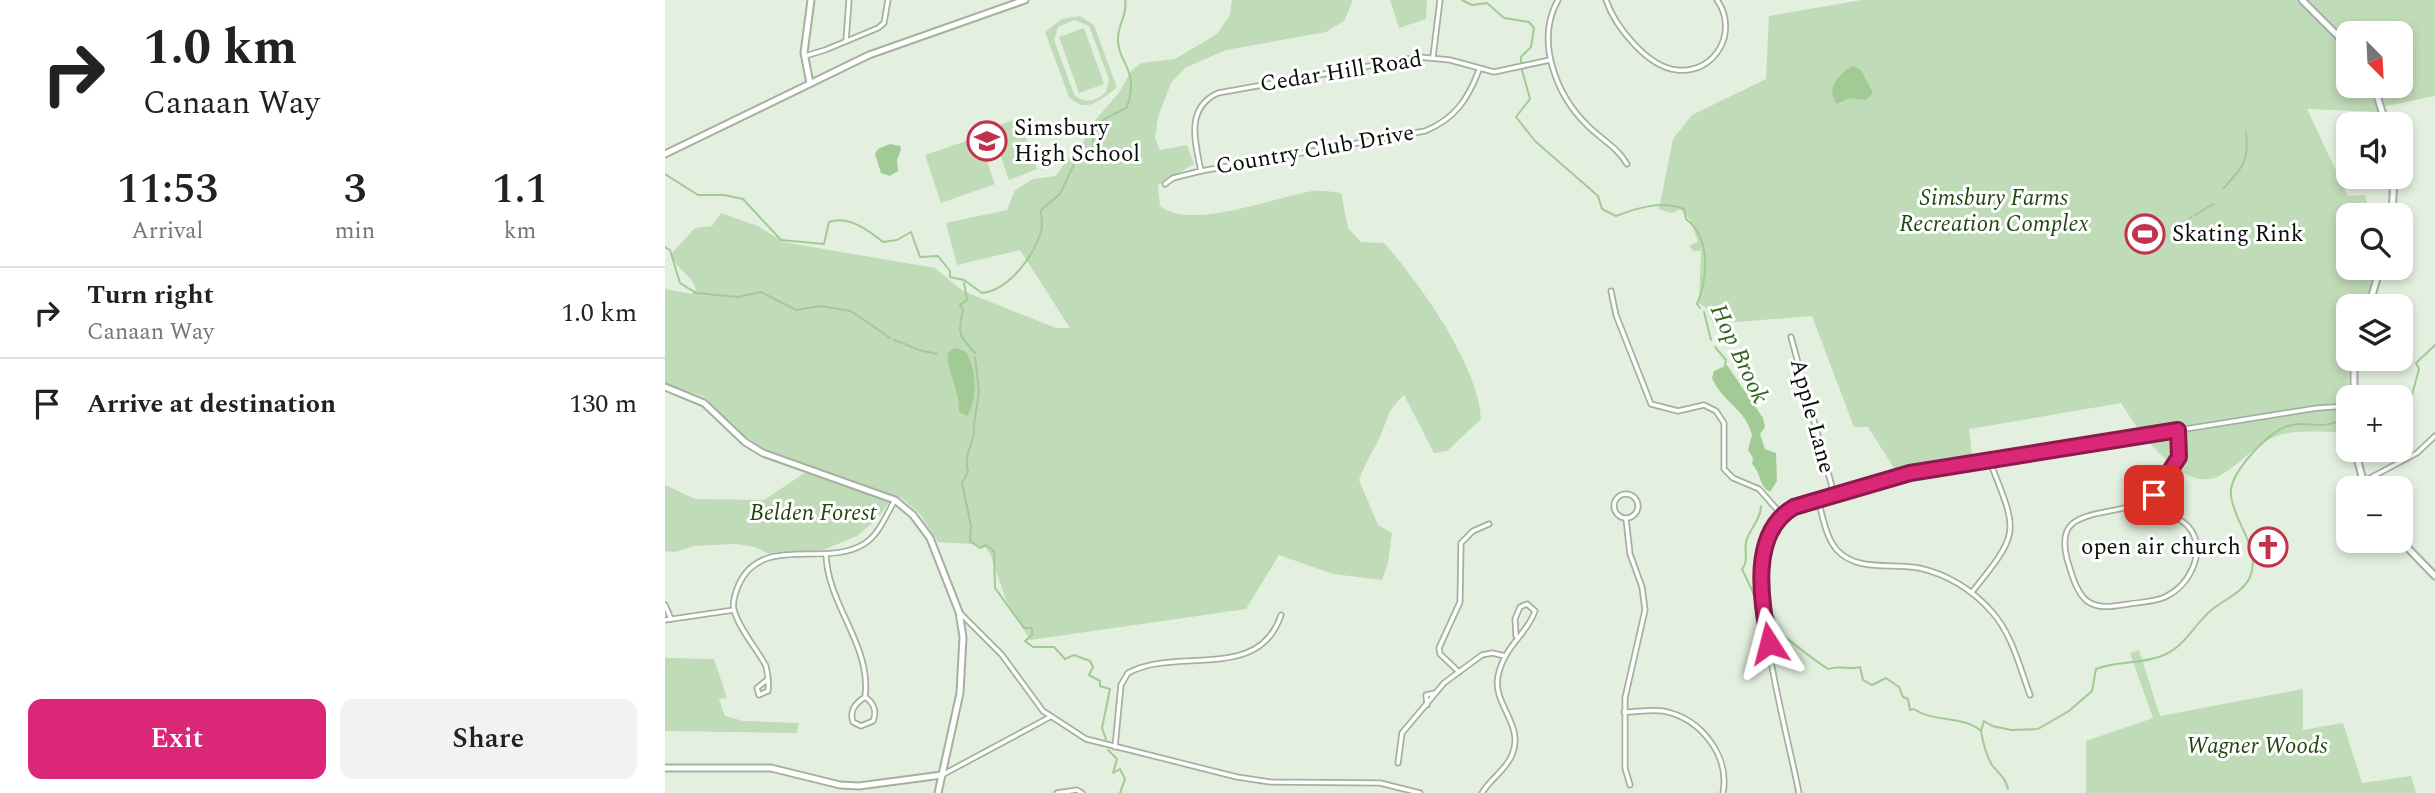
<!DOCTYPE html>
<html lang="en">
<head>
<meta charset="utf-8">
<style>
	:root { --surface:#fff; --page:#f2f2f2; --text:#222; --muted:#767676; --line:#e0e0e0; --accent:#db2777 }
	body { margin:0; font-family:Spectral,serif; background:var(--page); color:var(--text); height:100vh; display:flex; flex-direction:column; font-size:26px; white-space:nowrap }
	* { box-sizing:border-box; margin:0 }
	p { font-size:23px; color:var(--muted) }
	.icon { flex:none; width:38px; height:38px; fill:none; stroke:currentColor; stroke-width:2; stroke-linecap:round; stroke-linejoin:round }
	.map { position:relative; flex:1; overflow:hidden }
	.details { display:flex; flex-direction:column; background:var(--surface); width:665px }
	.details>* { flex:none }
	.hud { background:#fff; color:var(--text); overflow:hidden }
	.needle { width:46px; rotate:156deg }
	.fabs { position:absolute; left:1671px; top:21px; display:grid; gap:14px }
	.fabs a { display:grid; place-items:center; width:77px; height:77px; border-radius:14px; background:var(--surface); box-shadow:0 4px 10px #0003; font-size:35px }
	.pin { position:absolute; display:grid; place-items:center; width:60px; height:60px; color:#fff; margin:-30px; border-radius:14px; box-shadow:0 4px 10px #0006 }
	.me { position:absolute; width:77px; margin:-38px; rotate:351deg; stroke-linejoin:round; filter:drop-shadow(0 0 5px #0008) }
	.turn { display:flex; align-items:center; gap:24px; height:147px; padding:0 28px; font-size:32px }
	.turn .icon { width:91px; height:91px; stroke-width:2.5 }
	.turn b { display:block; font-size:49px; line-height:60px }
	.eta { display:flex; justify-content:space-evenly; align-items:center; height:119px; text-align:center }
	.eta b { font-size:42px; font-weight:600; line-height:49px }
	.cta { display:flex; gap:14px; margin-top:auto; padding:14px 28px }
	.cta a { flex:1; height:80px; border-radius:14px; background:var(--accent); color:#fff; font-size:28px; font-weight:600; line-height:80px; text-align:center }
	.cta a+a { background:var(--page); color:var(--text) }
	ul { padding:0; list-style:none }
	li { display:flex; align-items:center; gap:21px; height:91px; padding:0 28px; border-top:2px solid var(--line) }
	li div { flex:1 }
	li b { display:block; font-size:26px }
	li em { font-style:normal }
	main { display:flex; flex:1; min-height:0 }
	.map>svg:first-child { display:block }
	.green { fill:#c0dbb7; fill-rule:evenodd }
	.water { fill:#a2ca94 }
	.lines { fill:none; stroke-linecap:round; stroke-linejoin:round }
	.stream { stroke:#a2ca94; stroke-width:2 }
	.street-casing { stroke:#a5b0a1; stroke-width:7 }
	.secondary-casing { stroke:#a5b0a1; stroke-width:9 }
	.street { stroke:#fff; stroke-width:3.5 }
	.secondary { stroke:#fff; stroke-width:5 }
	.route-casing { stroke:#8e194d; stroke-width:18 }
	.route { stroke:#db2777; stroke-width:12 }
	.labels { text-anchor:middle; dominant-baseline:central; stroke-width:6; stroke-linejoin:round; paint-order:stroke }
	.street-label { font-size:23px; fill:#0a0e09; stroke:#fff }
	.poi-label { font-size:23px; fill:#0a0e09; stroke:#fff; text-anchor:start }
	.park-label { font-size:23px; font-style:italic; fill:#214610; stroke:#fff }
	.water-label { font-size:24px; font-style:italic; fill:#34651e; stroke:#fff }
</style>
</head>
<body>
<main>
<section class="details">
<div class="hud">
<div class="turn"><svg class="icon" aria-label="right" viewBox="0 0 24 24"><path d="M7 20v-9h11M14 6l5 5-5 5"/></svg><div><b>1.0 km</b>Canaan Way</div></div>
</div>
<div class="eta">
<div><b>11:53</b><p>Arrival</p></div>
<div><b>3</b><p>min</p></div>
<div><b>1.1</b><p>km</p></div>
</div>
<ul>
<li><svg class="icon" aria-label="right" viewBox="0 0 24 24"><path d="M7 20v-9h11M14 6l5 5-5 5"/></svg><div><b>Turn right</b><p>Canaan Way</p></div><em>1.0 km</em></li>
<li><svg class="icon" aria-label="arrive" viewBox="0 0 24 24"><path d="M6 21V4h12l-3 4 3 4H6"/></svg><div><b>Arrive at destination</b></div><em>130 m</em></li>
</ul>
<div class="cta"><a>Exit</a><a>Share</a></div>
</section>
<div class="map">
<svg width="1770" height="793" viewBox="0 0 1770 793">
	<rect width="100%" height="100%" fill="#e3f0df"/>
	<g class="green">
		<path d="M567,0H688L679,21L661,32L561,50L520,68L506,83L493,117L490,138L495,150L522,145L529,164L493,185L495,206C526,231 610,197 648,191C657,190 667,192 676,193L683,228L696,242L719,243C754,282 814,366 816,419L782,451L769,453L739,395C720,413 724,418 714,439C707,453 699,465 694,480L713,525L727,533L723,563L717,580L668,574L614,555L581,609L365,640L341,600L326,556L321,548L306,544L273,542L255,514L237,498L100,449L73,432L38,396L0,384V289L27,294L31,289C27,274 9,270 7,253L30,228L47,226L56,213L93,226L118,242L270,268L298,291L391,328H405L355,250L292,265L281,223L342,210L350,190L368,179L391,176L406,154L417,145L426,125L453,94L467,70L476,63L510,59L552,34L565,15Z"/>
		<polygon points="725,0 762,0 761,19 734,28"/>
		<path d="M1196,0H1770V96L1717,107L1716,112L1642,109L1683,196L1700,195L1705,215H1684V268H1710L1701,306H1684L1683,432C1661,433 1630,428 1609,437C1590,445 1574,465 1556,475C1519,497 1472,429 1456,403L1304,429L1308,462L1232,473L1203,427H1189L1147,316L1048,324L1041,308L1034,303L1036,251H1028L1024,246L1033,241L1025,220L1015,209L1007,213L994,209L1008,139L1027,115L1101,79L1104,16ZM1684,33H1736V86H1684Z"/>
		<path d="M415,16L429,25L452,88C437,97 423,116 404,97L380,32L397,19ZM409,20L424,26L444,79L441,92C432,101 418,105 409,94L389,40L393,27Z"/>
		<polygon points="419,28 439,84 414,93 394,37"/>
		<polygon points="354,118 372,169 344,180 326,128"/>
		<polygon points="313,137 330,184 276,203 260,155"/>
		<polygon points="144,470 225,501 212,519 192,536 158,550 104,554 90,547 71,544 29,546 10,552 0,551 0,485 30,499 99,500"/>
		<polygon points="1474,650 1495,716 1638,689 1638,730 1678,723 1697,783 1746,776 1751,793 1421,793 1421,741 1488,718 1465,653"/>
		<polygon points="0,658 49,659 62,698 54,699 60,716 78,721 134,723 132,733 0,731"/>
	</g>
	<g class="water">
		<path d="M1188,66L1196,70L1208,93L1201,100L1184,98L1172,104C1160,89 1174,73 1188,66Z"/>
		<polygon points="225,144 235,146 236,150 232,160 233,171 225,176 216,173 210,154 213,149"/>
		<path d="M289,348L300,351C312,366 313,401 302,416L294,412C295,390 281,370 283,353Z"/>
		<path d="M1062,365L1098,418L1100,427L1095,434L1100,449L1111,453L1112,481L1105,492C1094,486 1096,473 1087,464L1088,458L1083,450L1087,435C1080,408 1058,403 1047,378L1049,371Z"/>
	</g>
	<g class="lines">
		<g class="stream">
			<polyline points="797,0 807,5 822,3 839,18 864,22 869,28 866,47 856,57 856,63"/>
			<path d="M857,70L865,99L851,117L870,141L933,196L937,209L951,216C972,208 997,200 1019,209L1021,219C1046,238 1043,278 1032,304L1035,308"/>
			<path d="M0,174L33,195H59L78,199L116,240L159,244L164,222C183,215 203,230 218,242L232,240L246,232L255,257L273,256L285,271V277L299,280L317,293C344,290 368,257 376,232C378,225 376,217 376,210L395,194L411,160L427,158C431,151 428,148 428,141C427,119 447,117 462,107C475,68 452,63 453,38C453,25 463,13 460,0"/>
			<path d="M1558,189C1577,168 1585,161 1581,132"/>
			<polyline points="1530,215 1548,204"/>
			<polyline points="1507,231 1527,217"/>
			<polyline points="0,247 5,250 15,283 31,293 73,297 96,292 131,310 156,306 186,311 225,338"/>
			<path d="M299,283L302,300L295,305L298,310C292,335 294,335 310,353"/>
			<polyline points="1039,312 1046,340"/>
			<polyline points="229,340 252,349"/>
			<polyline points="1050,347 1061,360 1060,365"/>
			<polyline points="254,350 272,354"/>
			<polyline points="1736,404 1747,395 1754,369 1751,363 1770,345"/>
			<polyline points="309,425 314,392 310,357"/>
			<path d="M309,427C311,442 298,451 303,472L297,483L306,526L305,541L315,548L321,545L329,551L330,588L359,628H367V635L360,641L368,647H389L400,659L409,655L425,661L428,667L424,675L435,681V686L445,689L437,728L441,739"/>
			<path d="M1096,506C1096,520 1084,529 1081,542C1079,552 1084,562 1077,569L1094,605L1102,606L1109,617L1112,631C1130,644 1144,657 1163,669C1176,665 1184,670 1195,667L1198,680L1207,685L1221,678L1234,687L1238,697L1243,699L1245,710L1249,709C1269,723 1298,715 1316,731L1319,721L1327,726L1346,730L1373,729L1404,711L1427,691L1431,669C1453,660 1477,665 1499,655C1522,645 1530,622 1549,608C1561,599 1579,591 1585,577C1597,548 1568,522 1566,495C1563,475 1599,437 1616,429C1630,421 1643,425 1658,425C1667,425 1675,419 1684,419"/>
			<path d="M1316,731C1318,743 1321,755 1327,765C1334,774 1340,777 1343,789"/>
			<polyline points="443,750 452,759 448,773 455,769 460,779 455,793"/>
		</g>
		<g class="street-casing">
			<g id="street">
				<path d="M893,0C870,41 891,95 923,126C936,139 953,148 962,164"/>
				<path d="M941,0C950,26 982,67 1012,70C1051,74 1074,31 1052,0"/>
				<polyline points="181,41 184,0"/>
				<polyline points="140,56 160,50 213,28 219,23 223,0"/>
				<polyline points="768,57 775,0"/>
				<path d="M536,171C530,142 520,108 553,93L754,57L785,60L829,72L885,60"/>
				<path d="M500,184L508,178L536,171L760,131C790,119 803,99 814,70"/>
				<polyline points="946,291 951,315 986,404 1013,411 1039,405 1051,411 1059,423 1059,469 1068,478 1094,489 1116,514"/>
				<polyline points="1126,337 1169,494"/>
				<polyline points="1698,485 1705,478 1752,453 1770,436"/>
				<circle cx="961" cy="506" r="12"/>
				<path d="M1153,500C1158,516 1160,536 1172,550C1192,572 1227,563 1254,568C1282,574 1308,590 1327,612C1347,634 1355,668 1365,695"/>
				<path d="M1483,500C1497,516 1516,515 1526,530C1541,553 1524,586 1500,597C1489,602 1476,602 1464,604C1450,606 1435,610 1422,601C1411,592 1406,572 1402,559C1399,547 1398,532 1407,524C1423,510 1462,512 1483,500Z"/>
				<path d="M1483,500C1507,479 1516,462 1513,430"/>
				<polyline points="961,519 965,554 977,587 980,610 960,698 960,768 965,785"/>
				<path d="M161,555C163,606 207,646 200,697C191,703 184,710 188,722L196,726L208,721C212,712 209,703 200,697"/>
				<path d="M1307,592C1356,531 1353,533 1325,462"/>
				<polyline points="0,605 6,619"/>
				<polyline points="295,613 337,655 378,711 421,739 572,777 605,782 715,783 755,793"/>
				<polyline points="0,620 69,610"/>
				<polyline points="794,672 775,654 774,648 795,602 796,543 808,531 824,524"/>
				<path d="M103,679L92,688L94,695L103,691C104,683 103,675 101,666C92,649 74,629 69,610C67,603 71,591 74,584C97,534 160,568 199,544C214,535 221,515 230,500"/>
				<polyline points="762,705 761,695 770,693"/>
				<path d="M959,712C972,712 986,709 998,711C1036,718 1065,756 1058,793"/>
				<path d="M450,747L456,685L463,673C512,646 594,683 616,615"/>
				<polyline points="733,763 737,733 779,683 817,655 827,653 840,656"/>
				<polyline points="277,775 385,717"/>
				<polyline points="392,793 412,790 417,793"/>
				<path d="M817,793C825,779 841,770 847,755C860,725 827,704 833,676C840,644 862,635 870,611L862,604L855,607L850,619L851,636"/>
				<path d="M1134,793C1122,731 1083,595 1101,538C1106,524 1116,514 1129,507L1245,473L1652,408L1684,406"/>
			</g>
		</g>
		<g class="secondary-casing">
			<g id="secondary">
				<polyline points="1637,0 1684,47"/>
				<polyline points="145,83 139,53 146,0"/>
				<polyline points="1709,86 1721,124"/>
				<polyline points="0,154 204,55 360,0"/>
				<polyline points="1727,215 1729,177"/>
				<polyline points="1704,306 1715,268"/>
				<polyline points="0,387 39,403 80,442 98,453 230,500 248,515 265,538 294,612 298,637 295,693 273,793"/>
				<polyline points="1689,397 1689,359"/>
				<polyline points="1690,450 1700,488"/>
				<polyline points="1736,541 1770,576"/>
				<polyline points="0,768 106,768 175,785 194,786 277,775"/>
			</g>
		</g>
		<use href="#street" class="street"/>
		<use href="#secondary" class="secondary"/>
	</g>
	<g class="lines">
		<g class="route-casing">
			<path id="route" d="M1104,643C1096,600 1084,533 1129,507L1245,473L1513,430L1514,457L1489,495"/>
		</g>
		<use href="#route" class="route"/>
	</g>
	<defs>
		<g id="school-ring" transform="scale(2.0125)"><circle r="9.5" fill="#fff" stroke="#c2324c" stroke-width="1.5"/><path d="M0-5L7-2L0 1L-7-2ZM-4 1L0 2.5L4 1V4Q0 6-4 4Z" fill="#c2324c"/></g>
		<g id="stadium-ring" transform="scale(2.0125)"><circle r="9.5" fill="#fff" stroke="#c2324c" stroke-width="1.5"/><path d="M0-5a6.5 5 0 1 0 0 10a6.5 5 0 1 0 0-10ZM-3.5-1.8h7v3.6h-7Z" fill="#c2324c"/></g>
		<g id="church-ring" transform="scale(2.0125)"><circle r="9.5" fill="#fff" stroke="#c2324c" stroke-width="1.5"/><path d="M-1.2-6h2.4v3.5h3.3v2.4h-3.3V6h-2.4V-.1h-3.3v-2.4h3.3Z" fill="#c2324c"/></g>
	</defs>
	<g fill-rule="evenodd">
		<use href="#school-ring" x="322" y="141"/>
		<use href="#stadium-ring" x="1480" y="234"/>
		<use href="#church-ring" x="1603" y="547"/>
	</g>
	<g class="labels">
		<g class="street-label">
			<text transform="translate(676 72) rotate(-9)">Cedar Hill Road</text>
			<text transform="translate(650 150) rotate(-10)">Country Club Drive</text>
			<text transform="translate(1147 416) rotate(75)">Apple Lane</text>
		</g>
		<g class="poi-label">
			<text x="349" y="128">Simsbury<tspan x="349" dy="26">High School</tspan></text>
			<text x="1507" y="234">Skating Rink</text>
			<text x="1576" y="547" text-anchor="end">open air church</text>
		</g>
		<g class="park-label">
			<text x="1329" y="198">Simsbury Farms<tspan x="1329" dy="26">Recreation Complex</tspan></text>
			<text x="148" y="513">Belden Forest</text>
			<text x="1592" y="746">Wagner Woods</text>
		</g>
		<g class="water-label">
			<text transform="translate(1074 354) rotate(65)">Hop Brook</text>
		</g>
	</g>
</svg>
<div class="fabs">
<a><svg class="needle" viewBox="-14 -14 28 28"><path d="M0-13l5 13h-10z" fill="#e53935"/><path d="M0 13l5-13h-10z" fill="#767676"/></svg></a>
<a><svg class="icon" aria-label="sound" viewBox="0 0 24 24"><path d="M4 9h4l5-4v14l-5-4H4zM17 9q2 3 0 6"/></svg></a>
<a><svg class="icon" aria-label="search" viewBox="0 0 24 24"><circle cx="10" cy="10" r="6"/><path d="M15 15l6 6"/></svg></a>
<a><svg class="icon" aria-label="layers" viewBox="0 0 24 24"><path d="M12 4l9 5-9 5-9-5zM3 14l9 5 9-5"/></svg></a>
<a>+</a>
<a>−</a>
</div>
<div class="pin" style="left:1489px;top:495px;background:#d93025"><svg class="icon" aria-label="arrive" viewBox="0 0 24 24"><path d="M6 21V4h12l-3 4 3 4H6"/></svg></div>
<svg class="me" style="left:1104px;top:643px" viewBox="-20 -20 40 40"><path d="M0-17L14 15 0 8-14 15z" fill="#db2777" stroke="#fff" stroke-width="4"/></svg>
</div>
</main>
</body>
</html>
